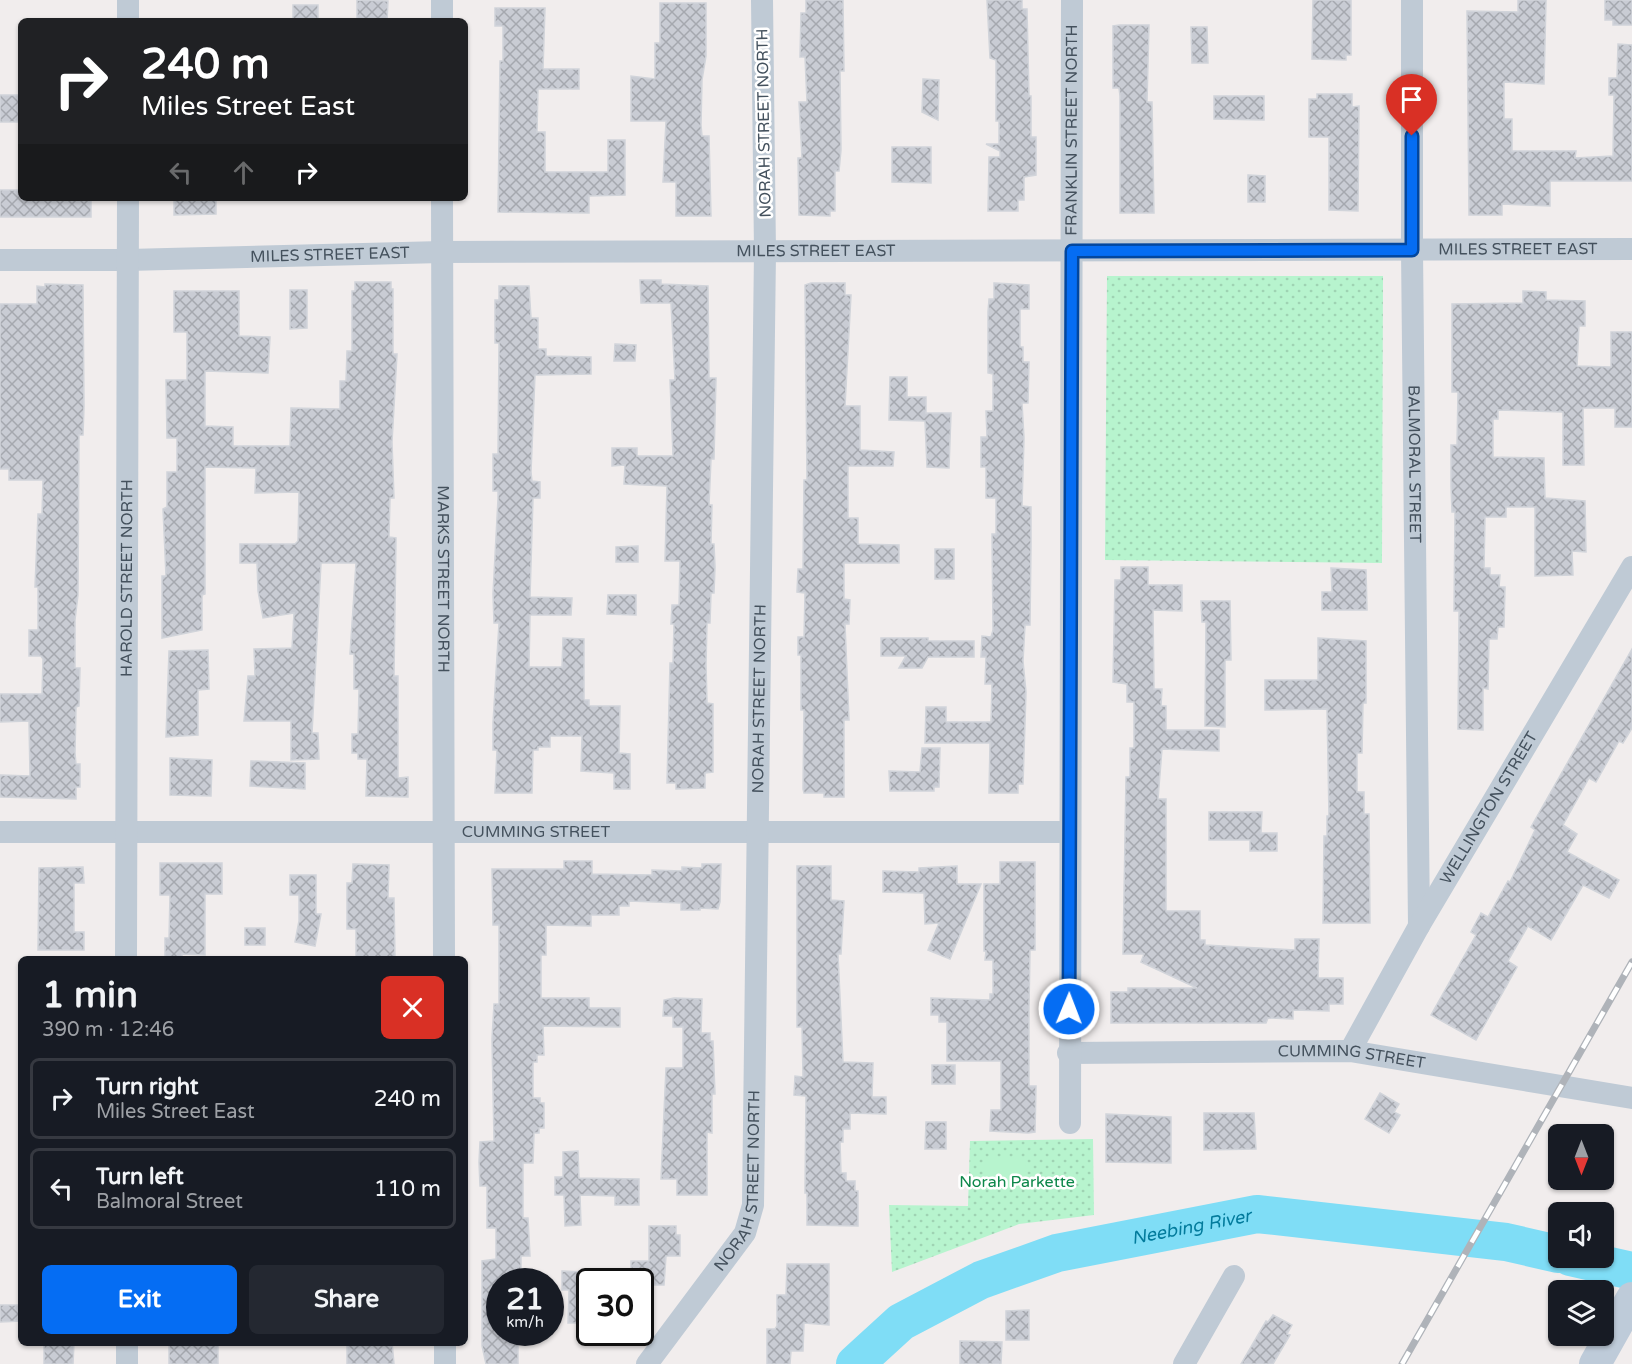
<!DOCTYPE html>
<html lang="en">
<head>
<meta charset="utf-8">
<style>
	:root { --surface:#171b24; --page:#242831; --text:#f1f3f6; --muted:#9ea1a6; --line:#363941; --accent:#056df3 }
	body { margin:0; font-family:"Varela Round",sans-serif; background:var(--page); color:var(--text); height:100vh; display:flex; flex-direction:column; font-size:22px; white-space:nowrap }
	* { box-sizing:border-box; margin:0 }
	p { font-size:20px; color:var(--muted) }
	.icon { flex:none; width:33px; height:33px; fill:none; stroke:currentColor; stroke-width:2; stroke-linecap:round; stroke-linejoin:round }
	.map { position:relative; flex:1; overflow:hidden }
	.details { position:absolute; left:18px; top:956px; width:450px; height:390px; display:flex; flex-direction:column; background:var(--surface); border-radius:9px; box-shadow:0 2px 4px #0004 }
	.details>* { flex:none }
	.hud { position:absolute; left:18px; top:18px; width:450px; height:183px; border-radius:9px; box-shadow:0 2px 4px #0004; background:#202124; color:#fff; overflow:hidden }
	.needle { width:39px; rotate:180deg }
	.buttons { position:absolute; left:1548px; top:1124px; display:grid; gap:12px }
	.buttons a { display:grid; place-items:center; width:66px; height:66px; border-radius:9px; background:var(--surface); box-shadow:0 2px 4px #0004; font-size:30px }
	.speed { position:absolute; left:486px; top:1268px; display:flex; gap:12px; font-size:30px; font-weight:700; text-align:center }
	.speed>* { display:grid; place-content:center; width:78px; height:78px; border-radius:50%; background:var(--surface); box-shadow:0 2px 4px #0004; line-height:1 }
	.speed small { font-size:15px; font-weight:400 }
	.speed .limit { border:3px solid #111; border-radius:9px; background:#fff; color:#111 }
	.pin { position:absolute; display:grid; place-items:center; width:51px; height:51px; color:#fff; margin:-62px -26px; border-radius:50% 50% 50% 0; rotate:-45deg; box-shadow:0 0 6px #0007 }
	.pin .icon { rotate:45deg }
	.me { position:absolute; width:66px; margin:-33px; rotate:1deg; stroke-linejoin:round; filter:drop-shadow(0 0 4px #0008) }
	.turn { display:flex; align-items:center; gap:21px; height:126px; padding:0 24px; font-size:27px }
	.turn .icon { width:78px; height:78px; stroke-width:2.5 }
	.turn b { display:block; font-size:42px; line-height:51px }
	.lanes { display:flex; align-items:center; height:57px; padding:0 24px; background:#0003; justify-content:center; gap:30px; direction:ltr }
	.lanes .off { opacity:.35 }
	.round { display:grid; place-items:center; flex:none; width:63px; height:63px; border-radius:9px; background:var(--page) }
	.overview { display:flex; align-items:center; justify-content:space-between; height:102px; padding:0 24px }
	h1 { font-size:36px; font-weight:700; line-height:45px }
	.action { display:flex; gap:12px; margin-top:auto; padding:12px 24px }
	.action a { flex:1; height:69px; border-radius:9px; background:var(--accent); color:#fff; font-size:24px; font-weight:700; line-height:69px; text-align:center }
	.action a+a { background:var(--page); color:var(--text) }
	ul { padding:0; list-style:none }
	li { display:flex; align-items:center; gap:18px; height:81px; margin:0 12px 9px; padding:0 12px; border:3px solid var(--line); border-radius:9px }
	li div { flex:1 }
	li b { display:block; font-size:22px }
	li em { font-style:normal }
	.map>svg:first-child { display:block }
	.grass { fill:url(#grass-dots) }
	.garden { fill:#b7f4ce }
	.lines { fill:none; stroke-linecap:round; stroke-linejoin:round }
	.river { stroke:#7fddf6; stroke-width:38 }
	.building { fill:url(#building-cross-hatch); stroke:#d1d4da; stroke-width:1.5 }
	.minor { stroke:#bfcad5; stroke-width:22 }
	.secondary { stroke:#becbd9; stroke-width:32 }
	.rail-casing { stroke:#afb3b9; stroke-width:7 }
	.rail { stroke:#fff; stroke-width:4.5; stroke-dasharray:14; stroke-linecap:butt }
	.route-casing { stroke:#03479e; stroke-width:15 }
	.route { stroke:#056df3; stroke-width:10 }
	.labels { text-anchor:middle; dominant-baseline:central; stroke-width:5; stroke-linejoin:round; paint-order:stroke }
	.street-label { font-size:16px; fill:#44515d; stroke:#fff }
	.park-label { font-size:16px; fill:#0c874a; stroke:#fff }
	.water-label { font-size:18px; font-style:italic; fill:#037b9c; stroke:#fff }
</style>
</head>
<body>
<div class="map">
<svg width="1632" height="1364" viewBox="0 0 1632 1364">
	<defs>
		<pattern id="grass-dots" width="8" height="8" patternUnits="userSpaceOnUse" patternTransform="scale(1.5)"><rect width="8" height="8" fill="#b7f4ce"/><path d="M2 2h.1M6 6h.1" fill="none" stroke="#9fd3b3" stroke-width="1.8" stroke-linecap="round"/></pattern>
		<pattern id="building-cross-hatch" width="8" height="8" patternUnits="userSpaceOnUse" patternTransform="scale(1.5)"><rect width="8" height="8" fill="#c9ccd4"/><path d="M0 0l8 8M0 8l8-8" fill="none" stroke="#a5a8af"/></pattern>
	</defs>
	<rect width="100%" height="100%" fill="#f1eded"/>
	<g class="grass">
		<polygon points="1107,276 1383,276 1382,563 1105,560"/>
		<polygon points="1093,1139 1094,1215 1019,1224 892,1272 889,1205 968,1206 970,1141"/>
	</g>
	<polygon class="garden" points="983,1159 1025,1159 1026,1188 983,1189"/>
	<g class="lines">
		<g class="river">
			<polyline points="1570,1257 1632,1271"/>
			<path id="s1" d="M855,1364L901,1322L981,1280L1057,1253L1257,1214L1506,1242L1558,1254"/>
		</g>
	</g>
	<g class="building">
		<polygon points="357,0 388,1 387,21 357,21"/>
		<polygon points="806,0 843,0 844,71 840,71 841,150 839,171 835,171 835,211 830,211 830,216 799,215 798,158 802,158 799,102 807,102 805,57 800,57 801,13 806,13"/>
		<polygon points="987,0 1022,0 1022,9 1027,9 1029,96 1031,96 1031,137 1036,137 1036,175 1024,177 1024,200 1018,200 1018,211 988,211 989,157 1000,157 1000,151 986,144 999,144 999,121 996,121 996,60 990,58"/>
		<polygon points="1313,0 1351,0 1351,55 1346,55 1346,60 1312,59"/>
		<polygon points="1518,0 1546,0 1544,84 1504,82 1504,119 1512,119 1512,151 1576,151 1575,158 1613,156 1614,95 1609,95 1609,78 1617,78 1618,44 1632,45 1632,181 1550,181 1550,206 1502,204 1502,215 1469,215 1467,11 1518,12"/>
		<polygon points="1605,0 1632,0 1632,25 1613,25 1613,20 1605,20"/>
		<polygon points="660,3 706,3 706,56 702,80 701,125 702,136 709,136 711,216 676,216 676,182 663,182 666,121 631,121 631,76 655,79 655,43 660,43"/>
		<rect x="293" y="5" width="25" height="16"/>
		<polygon points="495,8 545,8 543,69 579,69 579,89 538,89 537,132 545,132 545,172 608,172 608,140 625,140 625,195 589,196 589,213 498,212 500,61 503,61 503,26 495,26"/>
		<polygon points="1120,25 1149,25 1147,102 1152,102 1154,213 1120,213 1120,96 1119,88 1113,88 1113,26"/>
		<polygon points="1191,27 1207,27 1208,63 1192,63"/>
		<polygon points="923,79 939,80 938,120 922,112"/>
		<polygon points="1317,94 1352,94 1352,107 1359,106 1358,211 1329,210 1329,137 1309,137 1309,99 1317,99"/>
		<rect x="0" y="95" width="21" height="27"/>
		<polygon points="1214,96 1264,96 1264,120 1214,119"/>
		<polygon points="892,147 931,147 931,183 892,182"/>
		<polygon points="1248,175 1265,176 1265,202 1248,202"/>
		<polygon points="0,190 21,190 21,198 91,198 91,217 0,217"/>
		<polygon points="174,198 216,198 216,214 174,215"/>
		<polygon points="640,280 661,280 661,284 708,286 709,378 716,378 714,459 711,459 709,505 712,505 711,544 714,544 715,567 714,593 711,593 710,623 707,623 706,664 707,703 713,704 713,772 705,773 705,788 676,789 676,783 667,783 670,663 673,663 674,624 671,624 672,605 679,605 680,561 665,561 667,486 624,484 625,465 612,466 612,448 637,448 637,456 673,456 670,380 675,380 671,303 641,303"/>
		<polygon points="355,282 391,282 391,289 393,289 393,354 397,354 392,442 394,498 390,498 389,537 396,538 394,676 398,676 398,778 408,777 408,797 366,796 367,759 358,759 358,753 352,753 352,734 358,734 359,689 354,689 354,654 350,654 356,563 321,563 312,733 318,733 319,759 291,760 291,721 244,721 248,676 255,676 254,649 292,648 294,613 263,618 258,591 257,563 240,563 240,544 295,544 298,541 299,492 255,493 256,468 205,467 205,594 202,595 202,630 162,638 162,576 166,576 163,509 167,507 167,472 177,472 177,438 167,438 166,380 187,380 187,332 174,332 174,291 239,291 239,336 270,337 268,373 205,371 205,426 233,427 233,446 290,446 291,408 340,409 340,381 346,381 347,351 352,351 352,291 355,291"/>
		<polygon points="811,283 845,283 845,295 851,295 845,406 860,406 860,450 894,452 893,466 848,466 848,518 858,518 858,544 899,545 899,563 844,563 844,599 850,600 849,624 845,624 849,720 844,720 844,797 824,797 824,793 804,793 803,789 804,710 801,710 801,655 798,655 798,637 804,637 805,593 797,592 798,569 803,569 804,480 807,480 805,285"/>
		<polygon points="994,283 1029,285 1029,309 1020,309 1020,347 1023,347 1023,362 1029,362 1028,403 1022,403 1024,438 1022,506 1031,507 1031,545 1030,625 1025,625 1023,661 1026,692 1023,784 1018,784 1018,793 989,793 990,743 925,743 926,707 946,707 946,722 991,722 992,684 985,684 986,657 981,657 982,636 991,637 993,630 992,534 996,534 996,498 986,498 986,467 981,467 981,437 987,437 986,411 993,411 993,374 988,373 988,312 989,299 994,299"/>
		<polygon points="45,284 83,285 84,406 83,435 79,435 78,595 75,620 75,668 80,668 79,706 76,707 75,753 76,764 80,764 80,787 76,787 76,799 0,797 0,775 30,776 29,721 0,722 0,694 42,694 43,659 41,656 29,656 29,630 38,630 38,587 35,587 38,514 42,514 43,480 9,480 9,469 0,469 0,304 37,304 37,286 45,287"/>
		<polygon points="499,286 529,286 531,318 538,318 538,349 546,349 546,356 591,357 591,374 535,375 531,472 532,481 540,482 540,498 533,498 530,597 572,598 571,615 530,615 529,667 562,667 563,638 584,639 584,700 589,700 589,706 620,706 619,753 630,754 630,789 614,789 614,773 581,771 582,736 550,736 550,747 538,747 538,750 533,750 532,793 495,793 497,750 493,750 493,723 499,623 494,623 493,594 498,499 498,491 493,491 493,454 498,454 499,343 495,343 495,300 499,300"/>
		<polygon points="290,290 307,290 307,328 290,329"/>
		<polygon points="1523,291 1546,292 1546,300 1585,301 1585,326 1579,326 1577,366 1611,367 1611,332 1632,332 1632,427 1615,427 1615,408 1583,408 1584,465 1563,465 1563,412 1498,410 1498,419 1493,419 1493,457 1544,458 1545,498 1585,501 1586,552 1572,551 1573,575 1535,576 1535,507 1506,507 1506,517 1485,517 1484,568 1490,568 1490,575 1500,575 1499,587 1505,587 1504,627 1498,627 1497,639 1489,639 1488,689 1483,688 1483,730 1458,729 1459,611 1454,611 1455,512 1452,512 1451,486 1451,445 1457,445 1458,392 1452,392 1452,304 1523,303"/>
		<polygon points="615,344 636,345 635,361 614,361"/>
		<polygon points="890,377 907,377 907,397 926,397 926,413 951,413 949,468 927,467 925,421 889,420"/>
		<polygon points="638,546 638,562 616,562 616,547"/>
		<rect x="935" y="549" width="19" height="30"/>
		<polygon points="1121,567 1148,567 1148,585 1182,585 1182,611 1153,610 1154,689 1162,689 1161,706 1166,706 1166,730 1219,730 1219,751 1162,749 1158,799 1166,799 1166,911 1200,911 1200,940 1205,940 1205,945 1295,950 1295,939 1319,939 1318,978 1343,978 1343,1004 1329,1004 1329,1011 1293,1010 1293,1019 1268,1018 1266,1023 1111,1023 1111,992 1128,992 1128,988 1197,988 1141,962 1144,954 1123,954 1126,777 1130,777 1130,748 1134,748 1134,702 1127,702 1127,684 1113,682 1115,580 1121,580"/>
		<polygon points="1331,568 1366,570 1367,610 1322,610 1322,592 1332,592"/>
		<polygon points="608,595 636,595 636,615 607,614"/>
		<polygon points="1201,601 1230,601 1231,660 1225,660 1225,727 1205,726 1206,622 1202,622"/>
		<polygon points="881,638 928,638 928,641 974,641 974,657 928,657 922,668 899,668 906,656 881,656"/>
		<polygon points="1318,638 1366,641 1366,703 1363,703 1362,753 1357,753 1357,792 1364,792 1364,814 1369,814 1370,923 1323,923 1324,836 1327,836 1327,816 1329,816 1327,709 1265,710 1265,680 1318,680"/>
		<polygon points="1632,649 1632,728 1623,743 1619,741 1596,782 1589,778 1563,825 1577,834 1567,852 1619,880 1609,898 1583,885 1551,940 1528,926 1508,961 1517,967 1476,1040 1431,1015 1476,935 1471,932 1481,913 1488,917 1508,881 1510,882 1535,830 1531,827"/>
		<polygon points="208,650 209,689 198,690 198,735 166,737 169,651"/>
		<polygon points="922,748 940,748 939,787 934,787 934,791 890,791 889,771 920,772"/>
		<polygon points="170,758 212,760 211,796 170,795"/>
		<polygon points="251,761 305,763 305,789 250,786"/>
		<polygon points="1209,812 1262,812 1261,833 1277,833 1277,851 1250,851 1250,840 1209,840"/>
		<polygon points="564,861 592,861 592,874 652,875 652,870 682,871 682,867 702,868 702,864 721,864 720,902 718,909 700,908 700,910 681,910 681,903 629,901 629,906 619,906 619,915 591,915 591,926 546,925 546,955 541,955 541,998 589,998 589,1008 620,1008 620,1027 543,1026 544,1055 537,1055 537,1062 533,1062 533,1098 540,1098 540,1103 544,1103 544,1128 539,1128 539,1133 534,1133 533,1163 523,1163 523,1218 528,1218 530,1256 521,1256 521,1274 515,1274 515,1281 500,1281 500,1332 513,1332 513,1337 518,1337 518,1364 486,1364 482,1346 482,1261 496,1259 496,1228 487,1228 487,1186 480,1186 479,1162 480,1142 494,1141 492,1039 494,1004 499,1004 499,925 493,925 492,869 564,869"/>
		<polygon points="1000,862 1035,862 1035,950 1030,950 1029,1007 1029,1086 1036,1086 1035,1132 1028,1133 990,1131 991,1110 1001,1110 1001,1061 947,1061 947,1022 939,1022 939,1015 931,1015 931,998 990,1000 990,994 993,994 993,960 985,960 986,951 984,951 984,884 1000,884"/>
		<polygon points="160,863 222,863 222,894 205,894 205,955 182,954 182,958 165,958 165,938 169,938 170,895 160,895"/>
		<polygon points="353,864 389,865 388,898 394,898 395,958 356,958 356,929 347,929 347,883 352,883"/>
		<polygon points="797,866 831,866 831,900 844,901 841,954 838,954 843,1062 873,1063 872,1097 886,1097 886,1114 850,1113 850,1129 843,1129 843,1142 840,1142 841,1173 846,1173 846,1181 855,1181 855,1191 858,1191 858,1226 807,1225 807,1193 805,1193 806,1096 794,1095 795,1076 803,1077 802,1027 797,1027"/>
		<polygon points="957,866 957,884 981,884 950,959 928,950 939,923 925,924 924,893 883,892 883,871 919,872 919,868"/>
		<polygon points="83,867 84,883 74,883 74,932 84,932 84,950 38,950 39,868"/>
		<polygon points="290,875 316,875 316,914 321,914 315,946 295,942 299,921 299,895 290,895"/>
		<rect x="245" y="928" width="20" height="17"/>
		<polygon points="674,998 702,999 701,1033 710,1033 710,1041 713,1041 715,1094 712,1094 712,1133 707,1132 707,1195 677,1195 677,1179 661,1179 666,1068 683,1068 683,1027 673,1027 673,1016 663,1016 664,1000"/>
		<rect x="932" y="1065" width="23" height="19"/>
		<polygon points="1380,1093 1399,1104 1394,1112 1400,1115 1389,1133 1365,1119"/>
		<polygon points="1204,1113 1254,1113 1256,1149 1204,1150"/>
		<polygon points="1106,1114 1171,1117 1171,1163 1106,1162"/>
		<polygon points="926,1122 946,1122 946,1149 925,1149"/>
		<polygon points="578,1151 579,1178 639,1179 639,1205 615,1205 615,1196 580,1195 581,1225 565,1226 564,1195 555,1195 555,1177 563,1177 563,1152"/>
		<polygon points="649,1226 676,1226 676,1235 680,1235 680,1256 666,1256 664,1285 640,1285 640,1281 631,1278 631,1261 649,1261"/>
		<polygon points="787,1264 829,1264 829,1325 804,1323 803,1351 791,1351 790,1364 767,1364 767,1329 775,1329 777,1326 777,1295 786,1295"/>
		<polygon points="562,1271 585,1272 585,1323 568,1323 569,1290 562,1290"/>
		<polygon points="0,1305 21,1305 21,1321 0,1322"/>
		<polygon points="1029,1310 1029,1340 1006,1340 1006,1311"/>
		<polygon points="1273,1315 1292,1325 1287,1334 1290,1335 1273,1364 1241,1364 1266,1321 1268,1322"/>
		<polygon points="960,1341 1002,1342 1001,1364 960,1364"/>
		<polygon points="44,1342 74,1342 73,1364 44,1364"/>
		<polygon points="218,1342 218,1364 169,1364 169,1343"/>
		<polygon points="347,1342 392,1342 394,1364 347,1364"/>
	</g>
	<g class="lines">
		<g class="minor">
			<polyline points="128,0 128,21"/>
			<polyline points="442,0 442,21"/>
			<path id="s2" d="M1412,0V250L1419,926"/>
			<path id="s3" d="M442,198L444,958"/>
			<path id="s4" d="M0,260H128L442,252L1632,249"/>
			<path id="s5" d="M0,832H1070"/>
			<path id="s6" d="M126,958L128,198"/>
			<path id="s7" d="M1350,1051L1419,926L1632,567"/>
			<path id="s8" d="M1068,1053L1350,1051L1632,1098"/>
			<path id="s9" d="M1070,1123L1072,0"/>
			<polyline points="127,1342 127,1364"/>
			<polyline points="445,1342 445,1364"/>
			<path id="s10" d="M647,1364L745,1233L753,1205L765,252L762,0"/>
			<polyline points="1184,1364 1234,1276"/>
		</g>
		<polyline class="secondary" points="1595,1364 1632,1298"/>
		<g class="rail-casing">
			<polyline id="rail" points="1402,1364 1632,962"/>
		</g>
		<use href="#rail" class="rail"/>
	</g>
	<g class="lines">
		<g class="route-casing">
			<polyline id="route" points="1069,1009 1072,251 1412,250 1412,136"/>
		</g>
		<use href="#route" class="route"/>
	</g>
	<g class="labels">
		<g class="street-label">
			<text transform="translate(764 123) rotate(-91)">NORAH STREET NORTH</text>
			<text stroke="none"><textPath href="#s9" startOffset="993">FRANKLIN STREET NORTH</textPath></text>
			<text stroke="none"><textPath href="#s4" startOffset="1518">MILES STREET EAST</textPath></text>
			<text stroke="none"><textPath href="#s4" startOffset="816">MILES STREET EAST</textPath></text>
			<text stroke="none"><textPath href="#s4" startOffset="330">MILES STREET EAST</textPath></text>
			<text stroke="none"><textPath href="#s2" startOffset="464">BALMORAL STREET</textPath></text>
			<text stroke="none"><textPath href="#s6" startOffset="380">HAROLD STREET NORTH</textPath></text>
			<text stroke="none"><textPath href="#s3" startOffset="381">MARKS STREET NORTH</textPath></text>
			<text stroke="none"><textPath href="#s10" startOffset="699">NORAH STREET NORTH</textPath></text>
			<text stroke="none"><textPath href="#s7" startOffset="280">WELLINGTON STREET</textPath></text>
			<text stroke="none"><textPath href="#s5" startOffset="536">CUMMING STREET</textPath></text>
			<text stroke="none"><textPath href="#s8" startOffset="284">CUMMING STREET</textPath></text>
			<text stroke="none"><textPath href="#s10" startOffset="213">NORAH STREET NORTH</textPath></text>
		</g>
		<g class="park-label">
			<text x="1017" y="1182">Norah Parkette</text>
		</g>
		<g class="water-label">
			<text stroke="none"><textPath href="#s1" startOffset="370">Neebing River</textPath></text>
		</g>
	</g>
</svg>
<div class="buttons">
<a><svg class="needle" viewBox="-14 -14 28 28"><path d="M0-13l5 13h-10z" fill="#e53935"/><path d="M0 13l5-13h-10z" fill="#9ea1a6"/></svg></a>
<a><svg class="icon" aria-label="sound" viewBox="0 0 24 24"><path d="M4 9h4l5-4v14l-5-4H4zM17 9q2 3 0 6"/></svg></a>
<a><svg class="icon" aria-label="layers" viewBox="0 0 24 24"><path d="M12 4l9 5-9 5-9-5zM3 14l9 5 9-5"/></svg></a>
</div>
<div class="speed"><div>21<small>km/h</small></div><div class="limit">30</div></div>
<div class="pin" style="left:1412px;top:136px;background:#d93025"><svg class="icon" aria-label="arrive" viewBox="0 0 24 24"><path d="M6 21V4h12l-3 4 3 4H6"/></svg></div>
<svg class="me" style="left:1069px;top:1009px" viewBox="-20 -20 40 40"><circle r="17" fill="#056df3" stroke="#fff" stroke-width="3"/><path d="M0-11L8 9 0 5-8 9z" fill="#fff"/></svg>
<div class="hud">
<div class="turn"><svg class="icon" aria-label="right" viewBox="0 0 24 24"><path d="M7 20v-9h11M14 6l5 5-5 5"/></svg><div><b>240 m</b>Miles Street East</div></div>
<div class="lanes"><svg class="icon off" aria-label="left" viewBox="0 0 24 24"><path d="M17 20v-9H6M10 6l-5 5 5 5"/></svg><svg class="icon off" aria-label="ahead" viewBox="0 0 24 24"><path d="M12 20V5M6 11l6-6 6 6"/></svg><svg class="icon" aria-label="right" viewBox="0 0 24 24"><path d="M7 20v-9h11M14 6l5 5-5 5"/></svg></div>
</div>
<section class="details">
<div class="overview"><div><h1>1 min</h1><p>390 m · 12:46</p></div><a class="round" style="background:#d93025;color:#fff"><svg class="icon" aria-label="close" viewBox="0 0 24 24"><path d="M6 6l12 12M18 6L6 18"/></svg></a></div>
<ul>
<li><svg class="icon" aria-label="right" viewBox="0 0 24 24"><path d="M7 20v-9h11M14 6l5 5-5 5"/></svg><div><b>Turn right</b><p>Miles Street East</p></div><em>240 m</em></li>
<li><svg class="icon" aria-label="left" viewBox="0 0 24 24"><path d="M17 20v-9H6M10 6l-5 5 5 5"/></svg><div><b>Turn left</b><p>Balmoral Street</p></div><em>110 m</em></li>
</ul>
<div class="action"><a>Exit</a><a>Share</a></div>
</section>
</div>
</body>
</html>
